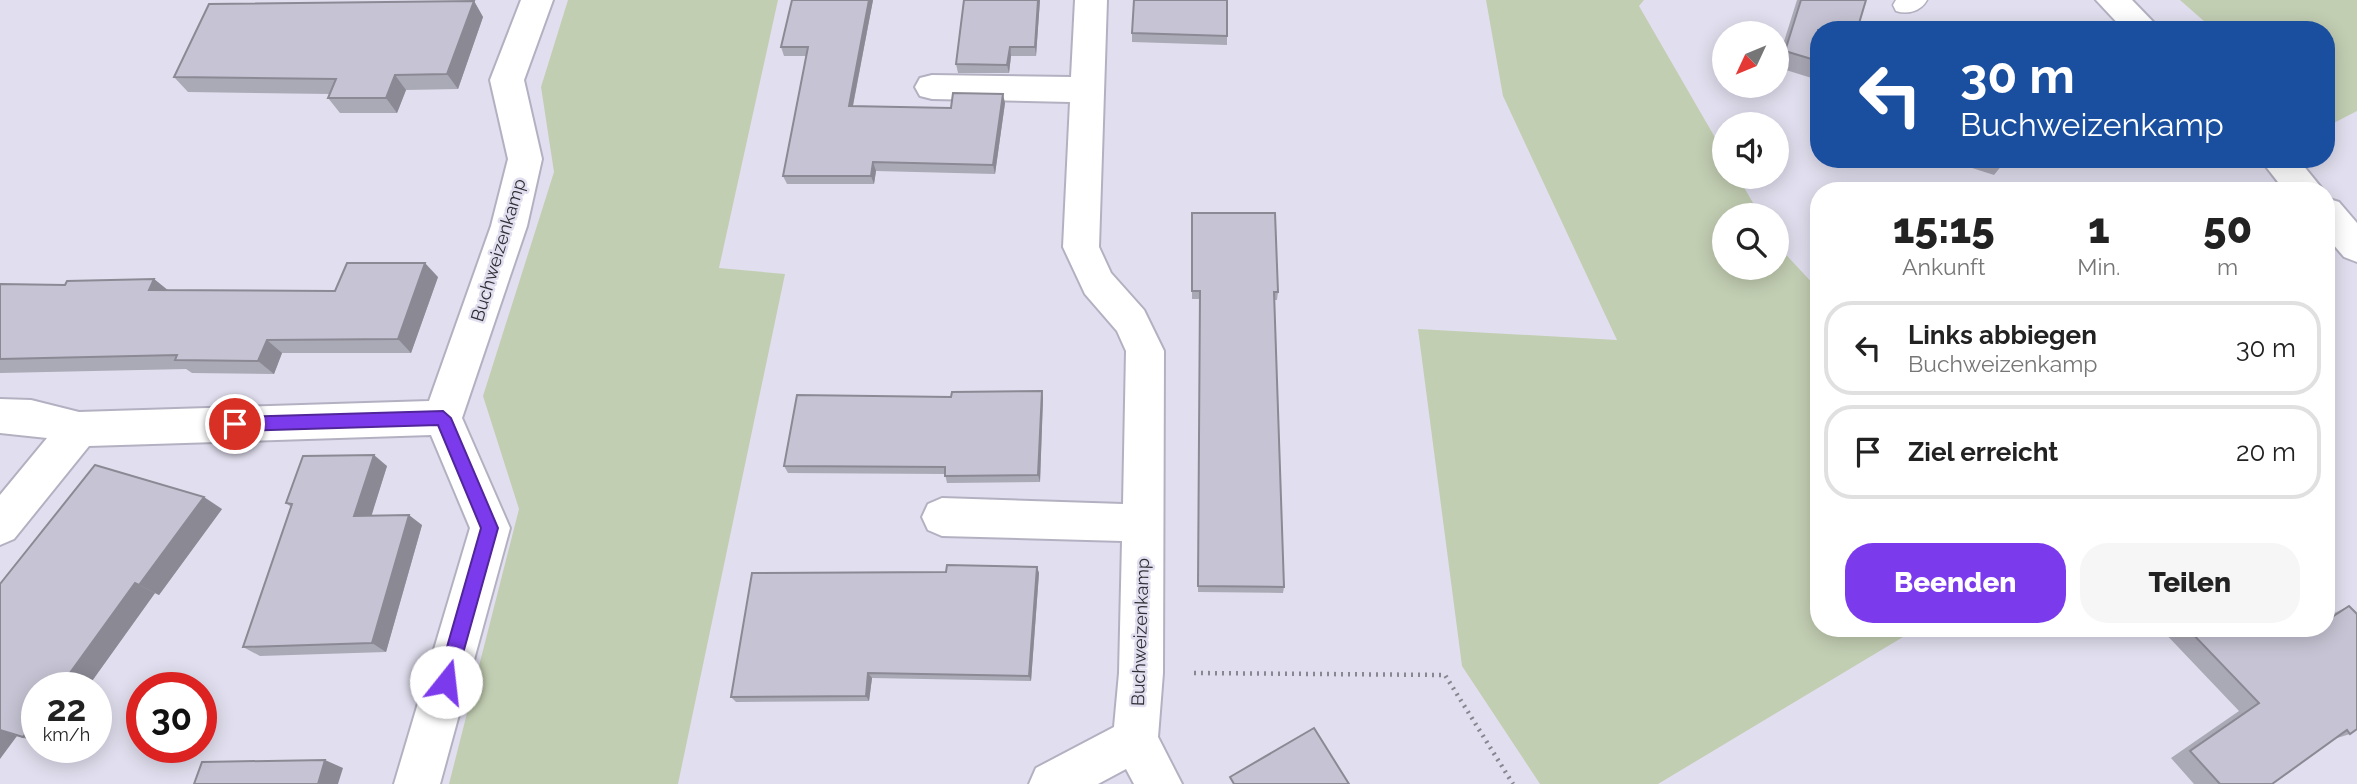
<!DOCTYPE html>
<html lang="de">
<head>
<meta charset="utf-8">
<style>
	:root { --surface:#fff; --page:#f6f6f6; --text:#222; --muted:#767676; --line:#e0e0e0; --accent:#7c3aed }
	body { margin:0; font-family:Raleway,sans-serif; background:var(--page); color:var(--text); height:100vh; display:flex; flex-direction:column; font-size:26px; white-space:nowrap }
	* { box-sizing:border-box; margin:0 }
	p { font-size:23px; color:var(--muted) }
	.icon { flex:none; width:38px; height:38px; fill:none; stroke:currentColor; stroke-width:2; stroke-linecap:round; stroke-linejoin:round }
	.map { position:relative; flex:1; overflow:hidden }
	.details { position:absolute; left:1810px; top:182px; width:525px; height:455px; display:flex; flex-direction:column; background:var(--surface); border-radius:28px; box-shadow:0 4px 18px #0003 }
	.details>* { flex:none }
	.hud { position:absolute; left:1810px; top:21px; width:525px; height:147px; border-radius:28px; box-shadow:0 4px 18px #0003; background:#1a4fa0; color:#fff; overflow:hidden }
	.needle { width:46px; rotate:226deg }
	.controls { position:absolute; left:1712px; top:21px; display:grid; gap:14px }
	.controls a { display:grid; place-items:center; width:77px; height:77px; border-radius:50%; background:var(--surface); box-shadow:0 4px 18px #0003; font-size:35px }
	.speed { position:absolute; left:21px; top:672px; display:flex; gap:14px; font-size:35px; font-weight:700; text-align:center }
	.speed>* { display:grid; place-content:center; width:91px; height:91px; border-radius:50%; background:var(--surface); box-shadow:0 4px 18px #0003; line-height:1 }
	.speed small { font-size:18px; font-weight:400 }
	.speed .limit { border:10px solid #d22; background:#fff; color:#111 }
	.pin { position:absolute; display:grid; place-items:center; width:60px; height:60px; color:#fff; margin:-30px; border:4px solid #fff; border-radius:50%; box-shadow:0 2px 7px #0007 }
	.me { position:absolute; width:77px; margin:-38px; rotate:16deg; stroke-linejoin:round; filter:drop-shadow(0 0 5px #0008) }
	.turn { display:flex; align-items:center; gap:24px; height:147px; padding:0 35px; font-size:32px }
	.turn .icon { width:91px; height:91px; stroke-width:2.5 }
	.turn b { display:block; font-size:49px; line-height:60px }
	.eta { display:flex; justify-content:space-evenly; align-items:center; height:119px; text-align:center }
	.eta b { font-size:42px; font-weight:800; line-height:49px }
	.cta { display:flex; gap:14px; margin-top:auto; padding:14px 35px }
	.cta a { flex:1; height:80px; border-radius:28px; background:var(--accent); color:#fff; font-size:28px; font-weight:800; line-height:80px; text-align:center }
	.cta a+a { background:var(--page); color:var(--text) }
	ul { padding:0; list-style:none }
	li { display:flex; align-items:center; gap:21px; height:94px; margin:0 14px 10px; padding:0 21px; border:4px solid var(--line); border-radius:28px }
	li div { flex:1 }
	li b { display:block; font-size:26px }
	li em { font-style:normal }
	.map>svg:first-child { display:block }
	.green { fill:#c2ceb2 }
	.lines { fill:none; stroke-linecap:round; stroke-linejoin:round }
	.lane-casing { stroke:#b3b1c1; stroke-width:3 }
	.street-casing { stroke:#b3b1c1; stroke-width:4 }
	.secondary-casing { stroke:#b3b1c1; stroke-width:4 }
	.path { stroke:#878691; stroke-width:4.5; stroke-dasharray:2 5; stroke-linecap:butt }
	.lane { fill:#fff; fill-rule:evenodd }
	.street { fill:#fff; fill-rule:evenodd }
	.secondary { fill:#fff; fill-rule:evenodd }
	.wall { fill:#aaa9b6 }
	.shaded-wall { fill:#8b8994 }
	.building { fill:#c6c4d4; stroke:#8b8994; stroke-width:2 }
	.route { fill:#7c3aed; stroke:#51269a; stroke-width:2 }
	.labels { text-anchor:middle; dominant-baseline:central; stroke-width:5; stroke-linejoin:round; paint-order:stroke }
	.street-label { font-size:18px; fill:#2f2f35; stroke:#e1dfef }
</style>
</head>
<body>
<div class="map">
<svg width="2357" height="784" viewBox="0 0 2357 784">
	<rect width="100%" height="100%" fill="#e1dfef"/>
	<g class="green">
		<polygon points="568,0 778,0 719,268 785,274 678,784 449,784 519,509 483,396 554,172 541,87"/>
		<polygon points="1486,0 1644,0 1639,6 1724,153 1724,177 1738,177 1760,215 1724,215 1724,268 1776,268 1776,244 1818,289 1818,628 1918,628 1658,784 1540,784 1462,666 1418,329 1617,340 1503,96"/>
		<polygon points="2180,0 2357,0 2357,111 2326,127 2326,30 2214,30"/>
	</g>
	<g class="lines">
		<g class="lane-casing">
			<path id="lane" d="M1896,0H1927C1921,11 1908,15 1896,11L1893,5Z"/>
		</g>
		<g class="street-casing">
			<g id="street">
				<polygon points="521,0 553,0 524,80 542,159 527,226 462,418 510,528 440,784 394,784 470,528 431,435 89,446 14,539 0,545 0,495 47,438 0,433 0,399 31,400 79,412 429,401 491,226 508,159 490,80"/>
				<polygon points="1075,0 1107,0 1099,247 1111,273 1144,310 1164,351 1163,673 1158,737 1182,784 1134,784 1126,769 1098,784 1029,784 1036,768 1114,727 1119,673 1122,541 942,536 928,530 922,517 928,504 942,498 1123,504 1126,351 1117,331 1085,294 1063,247 1070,102 932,99 920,96 915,87 920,78 932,75 1071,77"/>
			</g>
		</g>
		<g class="secondary-casing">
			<g id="secondary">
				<polygon points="2096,0 2132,0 2161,30 2124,30"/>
				<polygon points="2260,159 2298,159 2324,191 2285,191"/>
				<polygon points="2326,198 2339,202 2357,223 2357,262 2344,257 2326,236"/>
			</g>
		</g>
		<polyline class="path" points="1194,673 1445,675 1513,784"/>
		<use href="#lane" class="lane"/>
		<use href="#street" class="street"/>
		<use href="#secondary" class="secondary"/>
	</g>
	<g class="wall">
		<polygon points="792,0 873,0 853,106 951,108 1005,103 995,174 876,171 874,184 787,184 783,176 806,56 784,56 781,47"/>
		<polygon points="964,0 1040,0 1036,56 1011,56 1009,73 958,73 956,64"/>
		<polygon points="1227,0 1227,45 1132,42 1132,33"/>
		<polygon points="1797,0 1866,0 1818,30 1818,80 1776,67"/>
		<polygon points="474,1 483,17 458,89 406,90 397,113 340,113 328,98 330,94 188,92 174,77"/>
		<polygon points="1944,159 2007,159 1994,175"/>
		<polygon points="1192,213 1278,292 1277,300 1274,300 1284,587 1283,593 1198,592 1200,299 1192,299"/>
		<polygon points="438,277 411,353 282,353 274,374 192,373 186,369 0,373 0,284 65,285 154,279 168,290 335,291"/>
		<polygon points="1042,391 1043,398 1040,482 947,483 945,474 788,473 784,466 951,397"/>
		<polygon points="387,466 371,516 422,525 386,652 260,656 243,647 291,507 286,503"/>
		<polygon points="222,509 159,595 155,593 87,688 37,688 37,742 17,736 0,584"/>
		<polygon points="1037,567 1039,573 1031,681 872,678 869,701 736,702 731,697 946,572"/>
		<polygon points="2349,606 2350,734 2334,739 2272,784 2194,784 2171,758 2239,711 2160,628 2326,628 2326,617"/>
	</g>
	<g class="shaded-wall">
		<polygon points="869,0 873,0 851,115 849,106"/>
		<polygon points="1038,0 1040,0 1036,56 1035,47"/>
		<polygon points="474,1 483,17 458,89 447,74"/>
		<polygon points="1010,47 1011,56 1009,73 1007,65"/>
		<polygon points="395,75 406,90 397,113 386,98"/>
		<polygon points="1003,94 1005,103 995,174 993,165"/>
		<polygon points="873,162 876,171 874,184 871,176"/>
		<polygon points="425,263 438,277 411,353 398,339"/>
		<polygon points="154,279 171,293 149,290"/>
		<polygon points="267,340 282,353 274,374 258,361"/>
		<polygon points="1042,391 1043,398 1040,482 1038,475"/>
		<polygon points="374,455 387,466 368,527 354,516"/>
		<polygon points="204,497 222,509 159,595 139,585"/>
		<polygon points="409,515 422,525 386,652 372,643"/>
		<polygon points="1037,567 1039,573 1031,681 1029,676"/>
		<polygon points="135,583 155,593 87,688 59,688"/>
		<polygon points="868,673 872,678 869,701 866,696"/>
		<polygon points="37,718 37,742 23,737"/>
		<polygon points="0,730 17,736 0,759"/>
		<polygon points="325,760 343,768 338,784 318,784"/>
	</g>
	<g class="building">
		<polygon points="792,0 869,0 849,106 951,108 953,93 1003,94 993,165 873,162 871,176 783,176 808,47 781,47"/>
		<polygon points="964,0 1038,0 1035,47 1010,47 1007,65 956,64"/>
		<polygon points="1134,0 1227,0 1227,36 1132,33"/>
		<polygon points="1801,0 1866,0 1857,30 1818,30 1818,61 1785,51"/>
		<polygon points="474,1 447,74 395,75 386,98 328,98 336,79 174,77 209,4"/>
		<polygon points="1192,213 1275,213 1278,292 1274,292 1284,587 1198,586 1200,291 1192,291"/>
		<polygon points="347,263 425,263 398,339 267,340 258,361 175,360 177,355 0,359 0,284 65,285 67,281 154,279 149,290 335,291"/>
		<polygon points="1042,391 1038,475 945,476 945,467 784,466 797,395 951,397 952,392"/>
		<polygon points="374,455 354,516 409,515 372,643 243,647 292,504 286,503 303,456"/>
		<polygon points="95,465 204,497 139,585 135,583 59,688 37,688 37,718 23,737 0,730 0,584"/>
		<polygon points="947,565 1037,567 1029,676 868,673 866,696 731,697 752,573 946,572"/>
		<polygon points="2349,606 2357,614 2357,729 2350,734 2347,730 2272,784 2220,784 2190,751 2259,703 2187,628 2326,628 2326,621"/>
		<polygon points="1314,728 1349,784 1234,784 1230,777"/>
		<polygon points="325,760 318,784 194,784 202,762"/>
	</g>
	<polygon class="route" points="443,411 451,418 498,528 455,682 453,688 446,690 440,688 437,682 481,528 438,425 235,431 227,424 235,417"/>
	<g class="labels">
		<g class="street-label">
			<text transform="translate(498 250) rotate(-73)">Buchweizenkamp</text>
			<text transform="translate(1140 632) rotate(-88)">Buchweizenkamp</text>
		</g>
	</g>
</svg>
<div class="controls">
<a><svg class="needle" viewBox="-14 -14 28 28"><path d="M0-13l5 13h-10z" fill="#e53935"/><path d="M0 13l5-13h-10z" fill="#767676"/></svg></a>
<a><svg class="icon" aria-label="sound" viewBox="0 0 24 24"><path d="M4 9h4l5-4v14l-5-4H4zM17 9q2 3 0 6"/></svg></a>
<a><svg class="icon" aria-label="search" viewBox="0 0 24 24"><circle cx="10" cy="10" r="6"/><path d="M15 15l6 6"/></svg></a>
</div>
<div class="speed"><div>22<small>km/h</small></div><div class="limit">30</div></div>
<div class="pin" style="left:235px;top:424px;background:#d93025"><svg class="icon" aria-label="arrive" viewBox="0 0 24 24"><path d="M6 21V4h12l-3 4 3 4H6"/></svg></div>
<svg class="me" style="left:446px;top:682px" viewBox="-20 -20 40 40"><circle r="19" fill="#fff"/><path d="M0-13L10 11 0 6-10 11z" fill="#7c3aed"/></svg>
<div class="hud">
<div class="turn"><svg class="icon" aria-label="left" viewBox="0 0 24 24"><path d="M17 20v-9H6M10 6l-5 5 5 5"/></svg><div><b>30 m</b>Buchweizenkamp</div></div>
</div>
<section class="details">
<div class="eta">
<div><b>15:15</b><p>Ankunft</p></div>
<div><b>1</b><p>Min.</p></div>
<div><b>50</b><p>m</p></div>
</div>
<ul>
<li><svg class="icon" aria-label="left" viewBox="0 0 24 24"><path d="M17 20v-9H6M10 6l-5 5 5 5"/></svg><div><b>Links abbiegen</b><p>Buchweizenkamp</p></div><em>30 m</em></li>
<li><svg class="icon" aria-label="arrive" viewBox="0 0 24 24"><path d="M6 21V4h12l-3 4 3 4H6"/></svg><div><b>Ziel erreicht</b></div><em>20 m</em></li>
</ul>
<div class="cta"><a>Beenden</a><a>Teilen</a></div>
</section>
</div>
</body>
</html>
